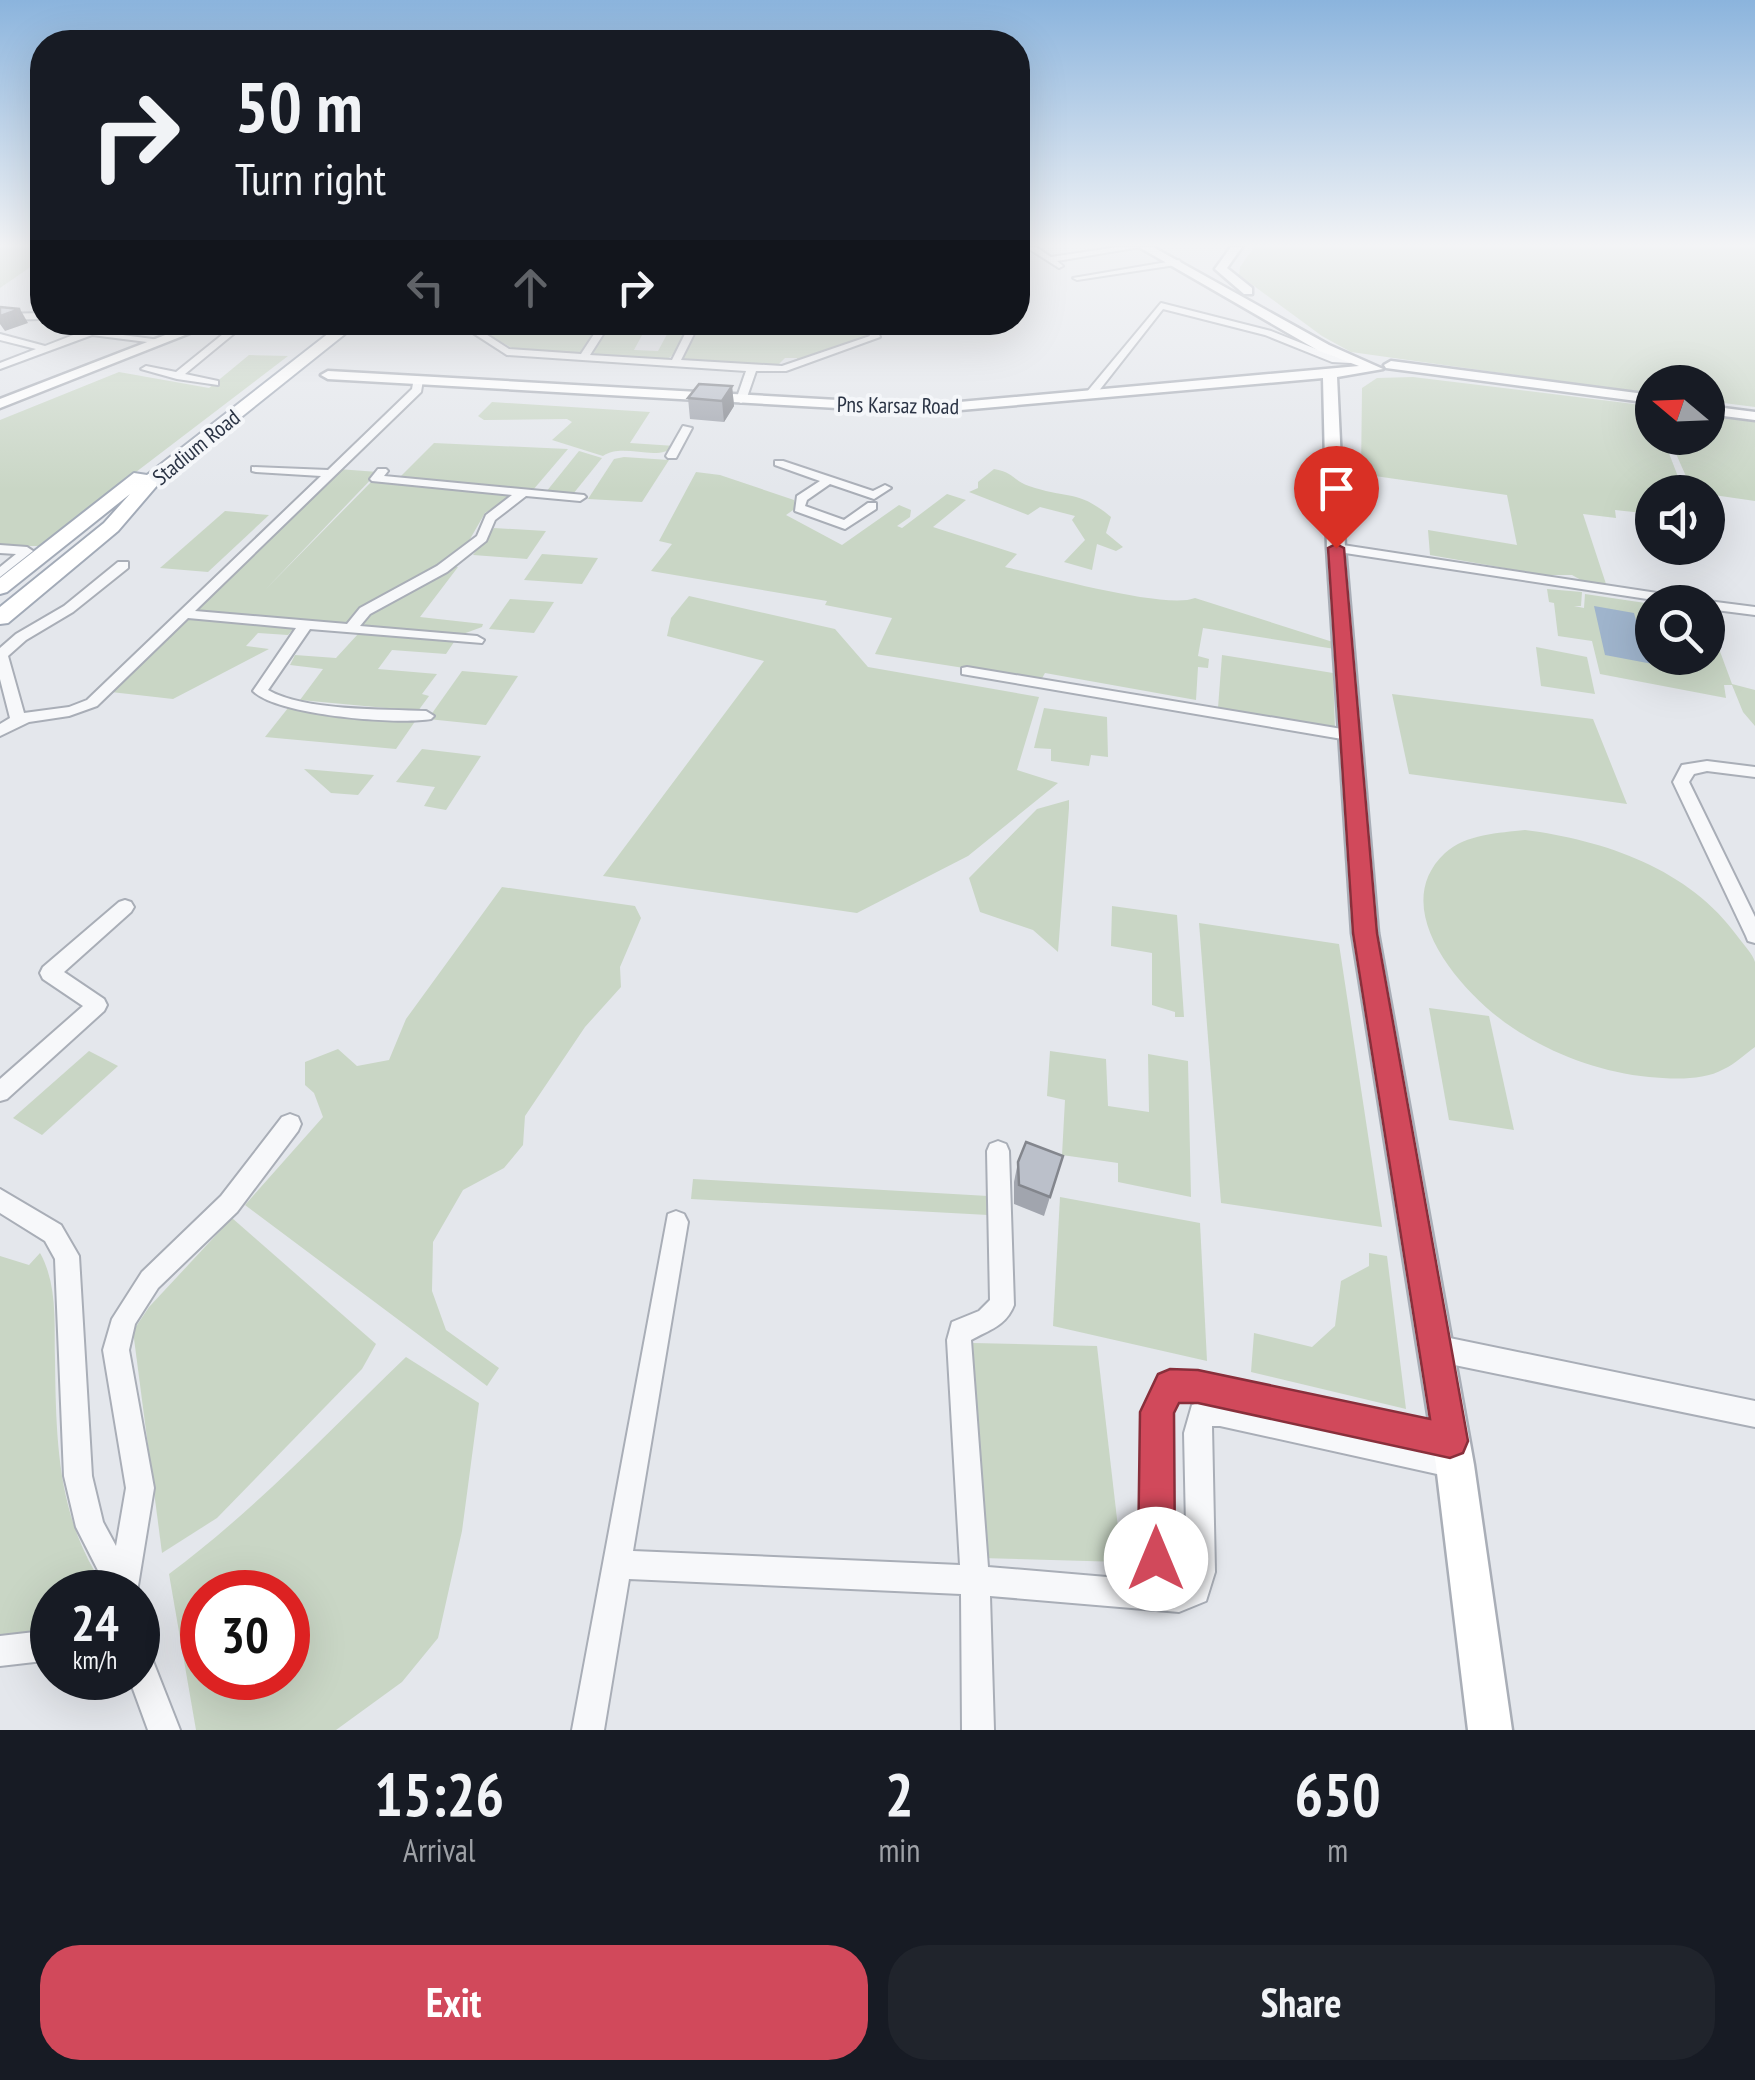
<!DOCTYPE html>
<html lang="en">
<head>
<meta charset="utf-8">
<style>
	:root { --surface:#171b24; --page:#20242c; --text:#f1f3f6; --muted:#9ea1a6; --accent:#d1495b }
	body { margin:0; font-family:"PT Sans Narrow",sans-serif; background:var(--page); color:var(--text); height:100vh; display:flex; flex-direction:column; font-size:38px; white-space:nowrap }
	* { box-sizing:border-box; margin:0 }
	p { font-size:32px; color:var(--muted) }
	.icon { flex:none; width:55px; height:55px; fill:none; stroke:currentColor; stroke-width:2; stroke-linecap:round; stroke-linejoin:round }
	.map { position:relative; height:1730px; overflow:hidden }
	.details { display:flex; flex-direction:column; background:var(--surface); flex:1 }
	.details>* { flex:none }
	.top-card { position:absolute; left:30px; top:30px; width:1000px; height:305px; border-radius:40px; box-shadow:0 10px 40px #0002; background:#171b24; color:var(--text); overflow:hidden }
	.needle { width:65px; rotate:289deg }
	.buttons { position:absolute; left:1635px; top:365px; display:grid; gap:20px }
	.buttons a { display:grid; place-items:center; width:90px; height:90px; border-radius:50%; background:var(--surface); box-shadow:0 10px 40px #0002; font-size:50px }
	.speed { position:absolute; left:30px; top:1570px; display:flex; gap:20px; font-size:50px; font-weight:700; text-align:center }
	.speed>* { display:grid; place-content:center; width:130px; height:130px; border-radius:50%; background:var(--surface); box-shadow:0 10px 40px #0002; line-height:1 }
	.speed small { font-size:25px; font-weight:400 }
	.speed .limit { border:15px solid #d22; background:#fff; color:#111 }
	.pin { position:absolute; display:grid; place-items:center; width:85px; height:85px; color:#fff; margin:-102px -42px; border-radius:50% 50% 50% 0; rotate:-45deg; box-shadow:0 0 10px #0007 }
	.pin .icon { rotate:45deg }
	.me { position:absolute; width:110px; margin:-55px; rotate:0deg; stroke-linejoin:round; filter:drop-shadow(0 0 8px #0008) }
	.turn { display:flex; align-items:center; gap:35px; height:210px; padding:0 40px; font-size:45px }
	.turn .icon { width:130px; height:130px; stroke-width:2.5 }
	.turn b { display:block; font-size:70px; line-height:85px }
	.lanes { display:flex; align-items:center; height:95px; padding:0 40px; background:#0003; justify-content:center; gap:50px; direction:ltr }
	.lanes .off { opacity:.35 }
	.eta { display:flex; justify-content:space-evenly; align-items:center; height:170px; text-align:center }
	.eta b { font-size:60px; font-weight:800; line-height:70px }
	.button { display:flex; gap:20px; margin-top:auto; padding:20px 40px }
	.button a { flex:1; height:115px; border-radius:40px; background:var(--accent); color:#fff; font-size:40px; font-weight:800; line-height:115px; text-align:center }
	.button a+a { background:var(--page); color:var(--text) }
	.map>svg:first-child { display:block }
	.green { fill:#c9d6c5; fill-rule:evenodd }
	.water { fill:#9fb4cc }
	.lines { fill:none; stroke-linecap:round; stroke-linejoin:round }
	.street-casing { stroke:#a9aeb7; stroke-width:4 }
	.secondary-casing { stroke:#a9aeb7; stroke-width:5 }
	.primary-casing { stroke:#a3abb8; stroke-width:4 }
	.street { fill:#f7f8fa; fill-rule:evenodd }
	.secondary { fill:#fff; fill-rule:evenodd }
	.primary { fill:#fff; fill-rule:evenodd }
	.wall { fill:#a1a5ae }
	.shaded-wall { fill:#83868d }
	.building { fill:#bbc0ca; stroke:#83868d; stroke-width:2.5 }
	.route { fill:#d1495b; stroke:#882f3b; stroke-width:2.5 }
	.labels { text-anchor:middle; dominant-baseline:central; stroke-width:8; stroke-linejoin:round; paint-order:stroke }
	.far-street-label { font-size:22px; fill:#2b3445; stroke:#f4f6f9 }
</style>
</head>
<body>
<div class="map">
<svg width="1755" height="1730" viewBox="0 0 1755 1730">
	<rect width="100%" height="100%" fill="#e4e7ec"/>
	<g class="green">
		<polygon points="0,247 42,247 42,259 0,288"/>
		<polygon points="1254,247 1755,247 1755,407 1708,401 1708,382 1652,382 1652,394 1351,352 1322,336 1239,275 1240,267"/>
		<polygon points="467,323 601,323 581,352 574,353 514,349"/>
		<polygon points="612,323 648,324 634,350 658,351 672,325 687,331 676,353 667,359 595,355 593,350"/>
		<polygon points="709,323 862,323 866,336 797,361 797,358 785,358 777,366 681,362 698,331"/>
		<polygon points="249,355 288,356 39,546 0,546 0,420 119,372 209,388"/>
		<polygon points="1413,377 1650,406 1652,438 1663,438 1684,492 1652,492 1652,514 1615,510 1616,518 1583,514 1607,587 1588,584 1572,575 1545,575 1430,555 1428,530 1517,545 1507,495 1361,474 1362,388 1377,378"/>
		<path d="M492,402L650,412L630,443L675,446C657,463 624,442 603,456L552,440L572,422L567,419L484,420L478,416Z"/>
		<polygon points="1708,412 1755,418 1755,501 1693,492 1669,438 1708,438"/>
		<polygon points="434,443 568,449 533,490 398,479"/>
		<polygon points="579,451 602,458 573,494 546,492"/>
		<polygon points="624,457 669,460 642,502 588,499 614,459"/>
		<polygon points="338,469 378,472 264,591 373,480 521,492 485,513 466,546 449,561 347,625 193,610"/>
		<path d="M994,469C1013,472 1014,481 1029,486C1066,499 1078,489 1111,517L1106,533L1123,547L1116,551L1097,544L1092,570L1064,562L1085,540L1072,520L1075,516L1040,507L1028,515L969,492L978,488V482Z"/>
		<path d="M696,472L720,475L794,500L796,508L786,515L842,545L899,505L911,510L910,517L897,526L902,528L947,494L966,500L933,527L1017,554L1005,567C1041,575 1166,610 1195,598L1336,643L1335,649L1203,628L1198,656L1209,659L1208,668L1198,667L1196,700L1045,673L1041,680L875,654L892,618L825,605L827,601L651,571L672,544L659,541Z"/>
		<polygon points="225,511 269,515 208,572 160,568"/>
		<polygon points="494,528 546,531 527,559 473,555"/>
		<polygon points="542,554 598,558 582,584 524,580"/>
		<polygon points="449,566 458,567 420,617 483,624 482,627 463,634 359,626 371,610"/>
		<polygon points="1547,589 1582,592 1581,606 1574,606 1584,608 1585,594 1652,604 1652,658 1708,658 1708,619 1732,684 1755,690 1755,726 1743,712 1732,685 1724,685 1726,698 1600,674 1592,641 1558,636 1554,603 1549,602"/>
		<polygon points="689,596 835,629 868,667 1039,697 1017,770 1058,783 968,856 857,913 603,876 764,661 667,636 671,618"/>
		<polygon points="510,599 554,602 534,633 489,629"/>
		<polygon points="187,617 295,627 288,635 258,633 246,646 269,649 173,699 111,692"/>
		<polygon points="358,634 454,642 446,654 392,650 378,669 437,674 422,694 429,696 418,711 300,700 323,669 290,665 295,655 336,658"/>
		<polygon points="1536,647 1587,657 1595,694 1541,686"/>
		<polygon points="1222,655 1333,673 1335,728 1218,708"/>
		<polygon points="462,671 518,676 486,725 428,719"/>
		<polygon points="1392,694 1593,719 1627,804 1409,774"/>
		<polygon points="288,708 416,720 396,749 265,737"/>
		<polygon points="1044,708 1107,717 1108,757 1091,755 1089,766 1051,761 1051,749 1034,748"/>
		<polygon points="422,749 481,756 446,810 424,806 435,787 396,782"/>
		<polygon points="304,769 374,775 358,795 331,793"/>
		<polygon points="1069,800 1069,808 1058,952 1033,930 980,912 969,878 1037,809"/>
		<path d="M1525,830C1604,840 1690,869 1738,937C1743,944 1753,954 1755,962C1755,982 1755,1025 1755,1047C1745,1054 1735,1064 1724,1069C1703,1081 1672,1079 1649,1077C1601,1072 1554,1055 1513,1028C1464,996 1385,909 1445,853C1466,834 1499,833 1525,830Z"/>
		<polygon points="502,887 635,906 641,918 620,967 621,987 585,1027 525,1116 523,1145 504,1168 463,1190 433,1242 432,1291 446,1330 499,1368 487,1386 245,1205 323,1117 314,1093 305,1085 305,1062 338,1049 357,1066 389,1060 406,1019"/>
		<polygon points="1112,906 1177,915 1184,1017 1175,1017 1175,1012 1152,1005 1152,953 1111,946"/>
		<polygon points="1199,923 1339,944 1382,1227 1221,1203"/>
		<polygon points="1429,1008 1489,1016 1514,1130 1449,1120"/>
		<polygon points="89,1051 118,1066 42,1135 13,1118"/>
		<polygon points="1050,1051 1106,1059 1108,1106 1149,1112 1148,1054 1188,1061 1191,1197 1118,1182 1118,1163 1062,1155 1065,1100 1047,1096"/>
		<polygon points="693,1179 988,1196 988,1215 691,1199"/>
		<polygon points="1060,1197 1200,1223 1207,1361 1053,1326"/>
		<polygon points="232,1218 376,1344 362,1369 217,1518 162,1553 133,1331 149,1307"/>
		<path d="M40,1253C58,1285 54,1324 55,1360C56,1434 57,1507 95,1572L89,1592H52V1629L43,1634L0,1636V1256L29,1265Z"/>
		<polygon points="1369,1253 1387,1256 1406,1409 1251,1372 1254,1333 1312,1347 1335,1326 1341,1281 1369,1266"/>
		<polygon points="973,1343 1097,1346 1122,1562 981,1558"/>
		<path d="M406,1357L479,1403L462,1531L438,1638L402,1682L336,1730H196L169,1574C255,1510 329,1431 406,1357ZM202,1592H288V1678H202Z"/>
	</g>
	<polygon class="water" points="1594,606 1634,613 1642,642 1652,645 1652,658 1676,658 1679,669 1605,655"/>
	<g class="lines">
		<g class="street-casing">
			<g id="street">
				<polygon points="1026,247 1036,247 1051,257 1118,247 1140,247 1057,261 1063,266 1059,268"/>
				<polygon points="1179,260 1182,264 1077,280 1073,278"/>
				<polygon points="1161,303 1271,331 1336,357 1355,360 1350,363 1332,362 1265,335 1163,309 1094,397 1086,397 1086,393"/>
				<polygon points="42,313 42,319 0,320 0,314"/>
				<polygon points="107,322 121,322 100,332 160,340 155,343 92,335 0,369 0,363 36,349 0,340 0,334 45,346"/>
				<polygon points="165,322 180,322 196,329 191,332"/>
				<polygon points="238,322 248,322 185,374 218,381 218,385 177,379 141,369 146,366 176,372"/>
				<polygon points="456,322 467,322 509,349 581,354 602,322 611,322 590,355 672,360 691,322 700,322 681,360 782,366 870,336 865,322 874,322 880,337 786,371 756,371 746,400 741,403 736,400 746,371 507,355"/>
				<path d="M414,378L423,380L421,392L195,611L347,624L360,608L437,566L477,536L486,515L512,495L372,481L370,479L378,469H386L388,471L384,476L584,495L586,497L580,501L526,496L495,520L486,541L447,572L370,614L360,626L477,636L484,640L482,643L310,629L268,690C303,711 384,709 426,711L434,716L431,719C396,725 277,715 253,691L296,628L188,618L97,706L69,716L29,722L0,736V724L10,718L0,679V648L16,634L64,606L118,562H128V568L73,612L26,640L8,656L24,713L69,707L87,700L321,476L256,472L252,471V467L328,470L412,389Z"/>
				<polygon points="683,426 692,428 676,458 668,458 666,456"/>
				<polygon points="775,461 783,461 873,491 885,485 891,488 874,499 830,484 807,500 805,506 844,520 868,503 876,503 876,509 845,529 795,511 797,496 820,481 775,465"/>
				<polygon points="1336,544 1690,598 1697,602 1667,602 1332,551 1330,548"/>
				<polygon points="0,545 27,547 33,551 0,577 0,567 16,554 0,553"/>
				<polygon points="1708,601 1755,607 1755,615 1708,609 1708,602 1703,602"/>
				<polygon points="967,667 1348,730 1356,735 1348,740 962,674 962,668"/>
				<polygon points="1707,761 1755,767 1755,777 1707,771 1694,774 1689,782 1755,917 1755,943 1748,941 1746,936 1673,782 1682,765"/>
				<polygon points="125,900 131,902 134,907 131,912 64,972 104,999 107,1005 104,1011 7,1099 0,1101 0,1079 83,1006 43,979 40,973 43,967 119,902"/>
				<polygon points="290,1114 298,1117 301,1124 298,1131 237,1212 158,1288 135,1324 129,1350 154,1488 137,1592 109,1592 76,1527 64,1476 55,1259 45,1241 0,1213 0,1189 61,1225 79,1256 92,1476 103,1522 116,1546 126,1488 103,1350 112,1319 142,1272 221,1196 282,1117"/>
				<path d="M998,1141L1006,1144L1009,1151L1014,1305C1006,1326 989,1330 971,1340L988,1567L1142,1580L1144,1412L1160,1377L1169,1373L1198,1374L1451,1428L1460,1432L1464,1441L1460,1450L1456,1452L1465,1455L1468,1465L1465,1475L1455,1478L1220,1426H1212L1215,1572L1206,1601L1179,1612L990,1596L994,1730H962L961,1594L629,1579L604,1730H572L668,1214L676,1211L684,1214L688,1222L633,1551L960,1565L947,1340L952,1322L979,1311L990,1300L987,1151L990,1144ZM1176,1399L1203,1401L1192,1405L1184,1433L1187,1572L1184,1581L1170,1583V1413Z"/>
				<polygon points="1435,1335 1755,1401 1755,1427 1435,1361 1426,1357 1422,1348 1426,1339"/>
				<polygon points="52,1630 52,1660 0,1666 0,1636"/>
				<polygon points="138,1647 149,1651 180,1730 148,1730 129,1678 138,1678"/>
			</g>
		</g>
		<g class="secondary-casing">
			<g id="secondary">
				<polygon points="1139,247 1153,247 1329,345 1383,369 1337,377 1345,548 1378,933 1474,1465 1512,1730 1468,1730 1436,1465 1352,933 1327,548 1323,378 926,413 328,379 321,375 328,371 926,405 1359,366 1319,351"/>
				<polygon points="1231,247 1242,247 1227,268 1252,288 1252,294 1244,294 1215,269"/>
				<polygon points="199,322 218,322 0,408 0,399"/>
				<polygon points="1391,361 1652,395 1652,403 1386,368 1384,365"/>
				<polygon points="1708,406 1755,412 1755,420 1708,414"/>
			</g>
		</g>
		<g class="primary-casing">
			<polygon id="primary" points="343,322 360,322 160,482 118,531 8,623 0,624 0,607 104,523 130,494 7,592 0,594 0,578 134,473 147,475"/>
		</g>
		<use href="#street" class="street"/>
		<use href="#secondary" class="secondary"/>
		<use href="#primary" class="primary"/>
	</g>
	<g class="wall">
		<polygon points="732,386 734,406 724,422 690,419 688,398"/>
		<polygon points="1063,1156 1044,1216 1014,1204 1014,1182 1018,1162"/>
	</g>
	<g class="shaded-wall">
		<polygon points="20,309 28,323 5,331 0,324 0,316"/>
		<polygon points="732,386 734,406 724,422 722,401"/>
	</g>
	<g class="building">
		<polygon points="0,307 20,309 0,316"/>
		<polygon points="699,384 732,386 722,401 688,398"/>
		<polygon points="1026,1142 1063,1156 1050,1197 1019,1185 1018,1162"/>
	</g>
	<linearGradient id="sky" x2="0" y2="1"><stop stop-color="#8bb4dd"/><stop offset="0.5" stop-color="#f3f4f6"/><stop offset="1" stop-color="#f3f4f6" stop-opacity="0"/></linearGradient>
	<rect width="1755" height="490" fill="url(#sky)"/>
	<polygon class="route" points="1336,544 1344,548 1377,933 1468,1441 1463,1453 1450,1458 1198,1403 1179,1403 1174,1413 1175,1559 1170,1572 1156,1577 1143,1572 1138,1559 1140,1412 1158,1374 1170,1369 1198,1370 1430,1419 1353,933 1328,548"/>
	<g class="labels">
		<g class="far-street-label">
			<text transform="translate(898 405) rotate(1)">Pns Karsaz Road</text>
			<text transform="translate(196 447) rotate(-39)">Stadium Road</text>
		</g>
	</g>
</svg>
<div class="buttons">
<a><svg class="needle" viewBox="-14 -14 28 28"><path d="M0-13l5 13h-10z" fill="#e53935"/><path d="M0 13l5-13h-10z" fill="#9ea1a6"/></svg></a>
<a><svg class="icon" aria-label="sound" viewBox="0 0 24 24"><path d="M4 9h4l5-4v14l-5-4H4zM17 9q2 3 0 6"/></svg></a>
<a><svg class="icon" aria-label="search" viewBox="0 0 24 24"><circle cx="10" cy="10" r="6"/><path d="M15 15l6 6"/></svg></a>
</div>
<div class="speed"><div>24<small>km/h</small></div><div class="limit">30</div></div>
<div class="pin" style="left:1336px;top:548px;background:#d93025"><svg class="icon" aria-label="arrive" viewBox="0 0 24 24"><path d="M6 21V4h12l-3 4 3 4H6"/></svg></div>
<svg class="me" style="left:1156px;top:1559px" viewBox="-20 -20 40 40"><circle r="19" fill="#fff"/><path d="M0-13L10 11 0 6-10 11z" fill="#d1495b"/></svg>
<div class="top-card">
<div class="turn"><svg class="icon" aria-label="right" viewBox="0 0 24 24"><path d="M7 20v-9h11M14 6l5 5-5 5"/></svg><div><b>50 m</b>Turn right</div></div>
<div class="lanes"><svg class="icon off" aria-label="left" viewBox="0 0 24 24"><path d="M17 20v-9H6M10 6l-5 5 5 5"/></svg><svg class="icon off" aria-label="ahead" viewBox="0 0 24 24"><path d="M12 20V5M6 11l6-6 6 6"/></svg><svg class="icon" aria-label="right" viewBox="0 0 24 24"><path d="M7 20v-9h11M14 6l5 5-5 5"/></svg></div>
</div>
</div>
<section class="details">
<div class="eta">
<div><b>15:26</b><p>Arrival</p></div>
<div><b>2</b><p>min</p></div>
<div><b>650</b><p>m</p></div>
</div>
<div class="button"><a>Exit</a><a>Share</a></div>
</section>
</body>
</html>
